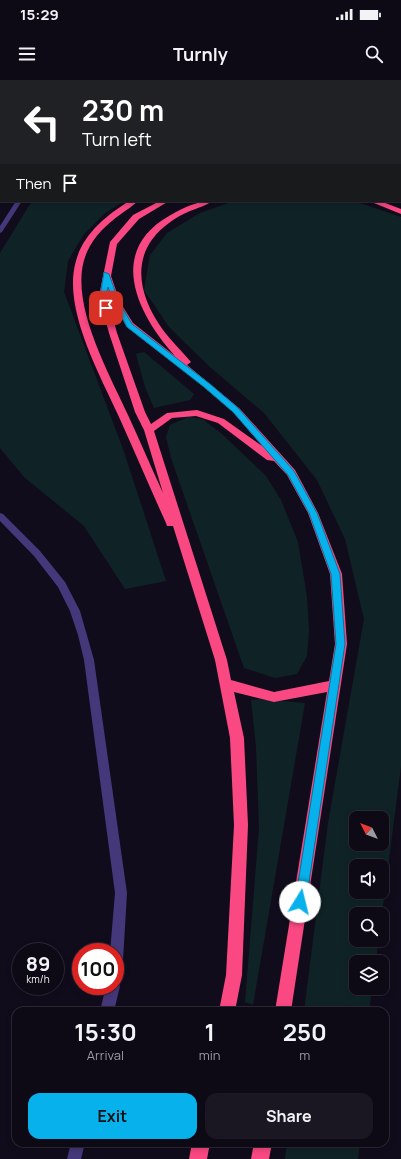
<!DOCTYPE html>
<html lang="en">
<head>
<meta charset="utf-8">
<style>
	:root { --surface:#0d0915; --page:#1b1722; --text:#f1f3f6; --muted:#9a9aa0; --line:#2d2a34; --accent:#07b1eb }
	body { margin:0; font-family:Manrope,sans-serif; background:var(--page); color:var(--text); height:100vh; display:flex; flex-direction:column; font-size:15px; white-space:nowrap }
	* { box-sizing:border-box; margin:0 }
	p { font-size:13px; color:var(--muted) }
	.icon { flex:none; width:22px; height:22px; fill:none; stroke:currentColor; stroke-width:2; stroke-linecap:round; stroke-linejoin:round }
	.map { position:relative; flex:1; overflow:hidden }
	.panel { position:absolute; left:12px; top:927px; width:377px; height:140px; display:flex; flex-direction:column; background:var(--surface); border-radius:12px; box-shadow:0 2px 6px #0003,0 0 0 1px var(--line) }
	.panel>* { flex:none }
	.banner { position:absolute; left:0px; top:0px; width:401px; height:122px; box-shadow:0 2px 6px #0003,0 0 0 1px var(--line); background:#202124; color:#fff; overflow:hidden }
	.needle { width:26px; rotate:312deg }
	.buttons { position:absolute; left:349px; top:731px; display:grid; gap:8px }
	.buttons a { display:grid; place-items:center; width:40px; height:40px; border-radius:8px; background:var(--surface); box-shadow:0 2px 6px #0003,0 0 0 1px var(--line); font-size:20px }
	.speed { position:absolute; left:12px; top:863px; display:flex; gap:8px; font-size:20px; font-weight:700; text-align:center }
	.speed>* { display:grid; place-content:center; width:52px; height:52px; border-radius:50%; background:var(--surface); box-shadow:0 2px 6px #0003,0 0 0 1px var(--line); line-height:1 }
	.speed small { font-size:10px; font-weight:400 }
	.speed .limit { border:6px solid #d22; background:#fff; color:#111 }
	.pin { position:absolute; display:grid; place-items:center; width:34px; height:34px; color:#fff; margin:-17px; border-radius:8px; box-shadow:0 2px 6px #0006 }
	.me { position:absolute; width:44px; margin:-22px; rotate:9deg; stroke-linejoin:round; filter:drop-shadow(0 0 3px #0008) }
	.turn { display:flex; align-items:center; gap:14px; height:84px; padding:0 16px; font-size:18px }
	.turn .icon { width:52px; height:52px; stroke-width:2.5 }
	.turn b { display:block; font-size:28px; line-height:34px }
	.then { display:flex; align-items:center; height:38px; padding:0 16px; background:#0003; gap:8px; font-size:15px }
	.eta { display:flex; justify-content:space-evenly; align-items:center; height:68px; text-align:center }
	.eta b { font-size:24px; font-weight:700; line-height:28px }
	.action { display:flex; gap:8px; margin-top:auto; padding:8px 16px }
	.action a { flex:1; height:46px; border-radius:12px; background:var(--accent); color:#111; font-size:16px; font-weight:700; line-height:46px; text-align:center }
	.action a+a { background:var(--page); color:var(--text) }
	.status { display:flex; justify-content:space-between; align-items:center; height:28px; padding:0 20px; background:var(--surface); direction:ltr }
	.status svg { height:11px; fill:currentColor }
	header { display:flex; justify-content:space-between; align-items:center; height:52px; padding:0 16px; background:var(--surface); font-size:18px; font-weight:700 }
	.map>svg:first-child { display:block }
	.green { fill:#0f2326; fill-rule:evenodd }
	.lines { fill:none; stroke-linecap:round; stroke-linejoin:round }
	.minor { fill:#45387a; fill-rule:evenodd }
	.highway { fill:#f94882; fill-rule:evenodd }
	.route { fill:#07b1eb; stroke:#057399 }
</style>
</head>
<body>
<div class="status"><b>15:29</b><svg viewBox="0 0 49 12"><path d="M0 12V9h3v3zM5 12V6h3v6zM10 12V3h3v9zM15 12V0h3v12zM26 1h20v11H26zM47 4h2v5h-2z"/></svg></div>
<header><svg class="icon" aria-label="menu" viewBox="0 0 24 24"><path d="M4 6h16M4 12h16M4 18h16"/></svg>Turnly<svg class="icon" aria-label="search" viewBox="0 0 24 24"><circle cx="10" cy="10" r="6"/><path d="M15 15l6 6"/></svg></header>
<div class="map">
<svg width="401" height="1079" viewBox="0 0 401 1079">
	<rect width="100%" height="100%" fill="#110c1c"/>
	<g class="green">
		<polygon points="0,0 111,0 1,1 0,113"/>
		<polygon points="144,0 401,0 401,65 400,1 143,1"/>
		<polygon points="32,121 124,121 104,134 84,154 68,181 64,212 124,372 166,501 125,509 84,446 24,397 0,368 0,173"/>
		<path d="M234,121H350L363,124L401,137V686L382,834H356V860H378L376,882H356V908H372L369,931H304L328,743L364,539L345,459L317,400L264,333L210,287L169,247L144,210L150,175L167,153L200,133ZM356,738H382V764H356ZM356,786H382V812H356Z"/>
		<polygon points="144,272 194,314 190,320 154,328 145,307 136,274"/>
		<polygon points="188,337 202,339 221,353 266,396 281,420 298,462 307,517 309,551 307,576 297,594 275,598 244,588 171,378 166,357 170,345"/>
		<polygon points="260,619 305,623 253,925 245,922 259,748 256,667 251,620"/>
		<polygon points="287,1063 360,1063 358,1079 285,1079"/>
	</g>
	<g class="lines">
		<g class="minor">
			<polygon points="131,0 137,0 130,1"/>
			<polygon points="198,0 209,0 210,1 199,1"/>
			<rect x="400" y="29" width="1" height="4"/>
			<polygon points="16,121 22,121 2,152 0,153 0,146"/>
			<polygon points="0,433 3,434 40,471 65,502 80,531 94,580 127,813 122,897 118,902 120,906 114,931 100,931 106,906 115,906 115,872 110,872 115,813 84,580 78,555 70,531 58,507 34,476 0,441"/>
			<polygon points="71,1063 85,1063 81,1079 67,1079"/>
		</g>
		<g class="highway">
			<rect x="400" y="70" width="1" height="4"/>
			<rect x="400" y="109" width="1" height="4"/>
			<path d="M129,121H138C133,126 126,130 121,134C107,144 94,156 87,172C66,218 109,293 128,335C140,361 151,387 163,413L144,350L135,332L109,253L99,216L110,162L133,135L160,121H169L139,139L117,164L111,196L120,222L133,243L175,276C138,235 106,172 169,136C183,128 196,121 212,121C206,126 197,128 190,131C183,134 175,138 169,143C129,172 137,214 163,250C171,261 182,271 191,282L187,285L239,328L295,390L318,433L342,494L347,564L291,931H275L327,612L274,622L234,612L244,658L248,745L242,895L235,931H219L226,895L234,745L230,658L215,580L173,446H167L166,443C150,408 135,372 119,337C100,295 62,228 76,181C83,154 106,136 129,121ZM108,211L112,222L127,247L204,307L233,332L262,366L224,339L197,330L167,333L151,344L145,332L117,253L107,216ZM196,336L218,343L267,380L274,381L287,395L308,433L330,494L335,564L329,601L274,612L231,600L227,580L154,351L172,338Z"/>
			<polygon points="369,121 380,121 401,129 401,134"/>
			<polygon points="192,1063 210,1063 207,1079 189,1079"/>
			<polygon points="254,1063 272,1063 269,1079 251,1079"/>
		</g>
	</g>
	<polygon class="route" points="104,192 109,194 119,222 132,244 210,304 238,328 294,391 317,433 340,494 345,564 306,822 304,826 300,828 296,826 295,822 336,564 331,494 309,433 288,395 233,332 204,307 127,247 113,222 108,207 106,216 110,228 104,230 100,216"/>
</svg>
<div class="buttons">
<a><svg class="needle" viewBox="-14 -14 28 28"><path d="M0-13l5 13h-10z" fill="#e53935"/><path d="M0 13l5-13h-10z" fill="#9a9aa0"/></svg></a>
<a><svg class="icon" aria-label="sound" viewBox="0 0 24 24"><path d="M4 9h4l5-4v14l-5-4H4zM17 9q2 3 0 6"/></svg></a>
<a><svg class="icon" aria-label="search" viewBox="0 0 24 24"><circle cx="10" cy="10" r="6"/><path d="M15 15l6 6"/></svg></a>
<a><svg class="icon" aria-label="layers" viewBox="0 0 24 24"><path d="M12 4l9 5-9 5-9-5zM3 14l9 5 9-5"/></svg></a>
</div>
<div class="speed"><div>89<small>km/h</small></div><div class="limit">100</div></div>
<div class="pin" style="left:106px;top:228px;background:#d93025"><svg class="icon" aria-label="arrive" viewBox="0 0 24 24"><path d="M6 21V4h12l-3 4 3 4H6"/></svg></div>
<svg class="me" style="left:300px;top:822px" viewBox="-20 -20 40 40"><circle r="19" fill="#fff"/><path d="M0-13L10 11 0 6-10 11z" fill="#07b1eb"/></svg>
<div class="banner">
<div class="turn"><svg class="icon" aria-label="left" viewBox="0 0 24 24"><path d="M17 20v-9H6M10 6l-5 5 5 5"/></svg><div><b>230 m</b>Turn left</div></div>
<div class="then">Then<svg class="icon" aria-label="arrive" viewBox="0 0 24 24"><path d="M6 21V4h12l-3 4 3 4H6"/></svg></div>
</div>
<section class="panel">
<div class="eta">
<div><b>15:30</b><p>Arrival</p></div>
<div><b>1</b><p>min</p></div>
<div><b>250</b><p>m</p></div>
</div>
<div class="action"><a>Exit</a><a>Share</a></div>
</section>
</div>
</body>
</html>
